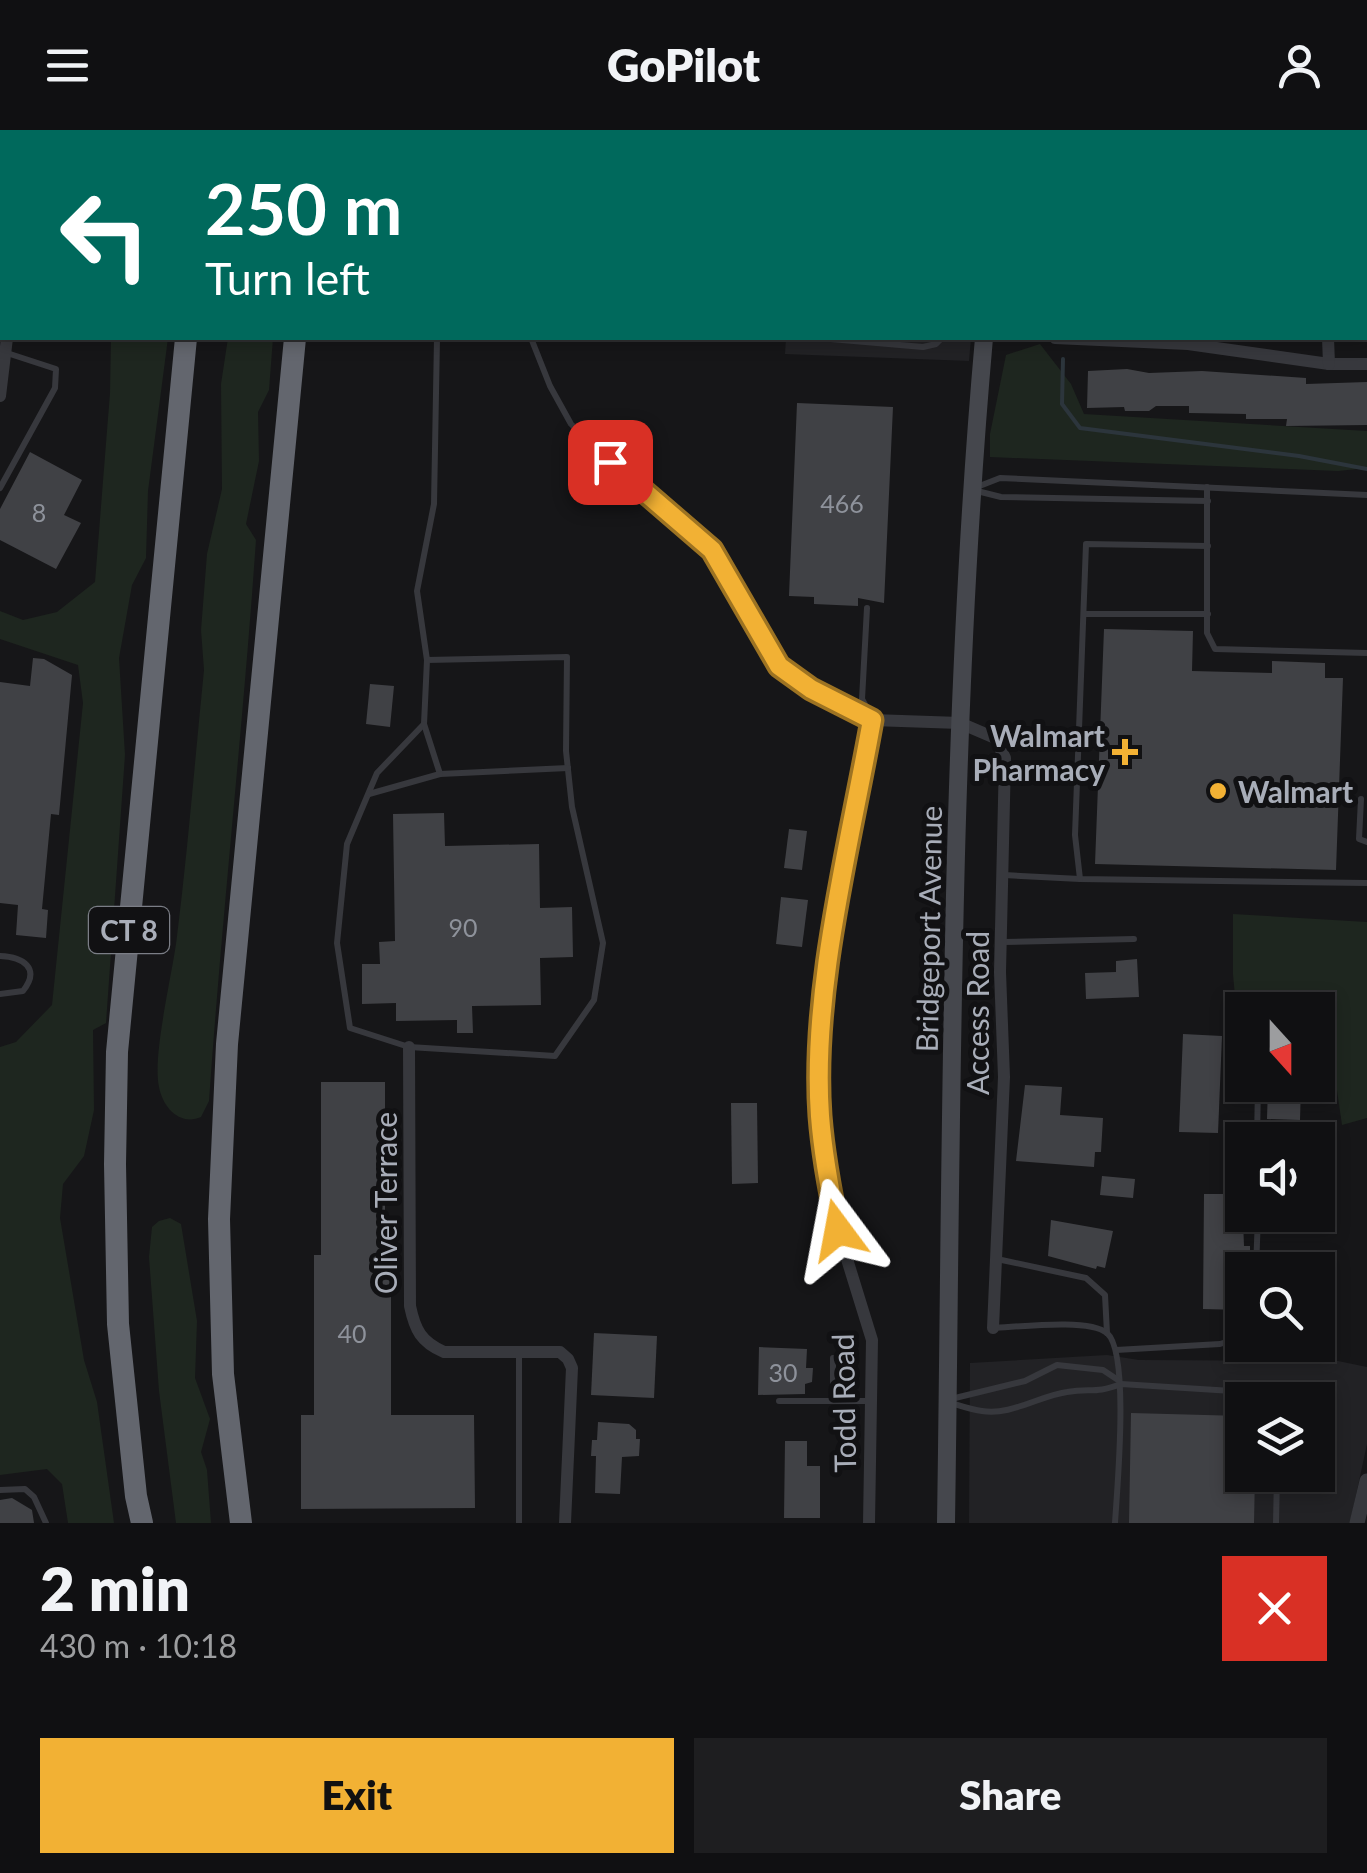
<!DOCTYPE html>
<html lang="en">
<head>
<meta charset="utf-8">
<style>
	:root { --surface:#101012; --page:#1e1e20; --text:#f1f3f6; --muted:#9c9d9f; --line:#303032; --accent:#f2b134 }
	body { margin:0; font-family:Lato,sans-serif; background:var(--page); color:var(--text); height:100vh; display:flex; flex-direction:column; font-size:38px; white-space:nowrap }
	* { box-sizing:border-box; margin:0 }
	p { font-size:32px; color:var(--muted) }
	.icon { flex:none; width:55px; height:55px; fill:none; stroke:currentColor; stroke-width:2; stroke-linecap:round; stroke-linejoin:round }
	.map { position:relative; height:1393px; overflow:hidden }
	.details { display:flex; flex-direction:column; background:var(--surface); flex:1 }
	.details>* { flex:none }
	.hud { position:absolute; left:0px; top:0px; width:1368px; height:210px; box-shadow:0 5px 15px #0003,0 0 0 2px var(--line); background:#00695c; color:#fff; overflow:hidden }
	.needle { width:65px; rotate:159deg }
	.fabs { position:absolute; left:1225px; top:862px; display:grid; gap:20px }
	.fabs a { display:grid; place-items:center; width:110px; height:110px; border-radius:0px; background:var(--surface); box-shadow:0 5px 15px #0003,0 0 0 2px var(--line); font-size:50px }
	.pin { position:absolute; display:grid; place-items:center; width:85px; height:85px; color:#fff; margin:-42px; border-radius:20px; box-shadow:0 5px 15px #0006 }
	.me { position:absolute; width:110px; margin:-55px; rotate:347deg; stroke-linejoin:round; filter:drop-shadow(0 0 8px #0008) }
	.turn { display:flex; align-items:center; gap:35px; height:210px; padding:0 40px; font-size:45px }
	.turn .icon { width:130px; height:130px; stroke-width:2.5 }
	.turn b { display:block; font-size:70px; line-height:85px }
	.round { display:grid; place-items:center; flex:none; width:105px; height:105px; border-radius:0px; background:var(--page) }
	.headline { display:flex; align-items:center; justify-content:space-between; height:170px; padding:0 40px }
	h1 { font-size:60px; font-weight:800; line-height:75px }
	.cta { display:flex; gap:20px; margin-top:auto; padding:20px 40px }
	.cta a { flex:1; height:115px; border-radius:0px; background:var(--accent); color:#111; font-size:40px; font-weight:800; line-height:115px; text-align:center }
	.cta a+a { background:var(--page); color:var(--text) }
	header { display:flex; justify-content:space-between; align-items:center; height:130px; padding:0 40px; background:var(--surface); font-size:45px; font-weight:800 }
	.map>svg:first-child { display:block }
	.built { fill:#222225; fill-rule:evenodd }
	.green { fill:#1e261f }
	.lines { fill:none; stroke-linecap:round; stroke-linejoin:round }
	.stream { stroke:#2c353c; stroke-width:4 }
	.building { fill:#404145 }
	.service { stroke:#37383d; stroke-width:6 }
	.minor { stroke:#37383d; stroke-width:12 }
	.tertiary { stroke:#37383d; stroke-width:15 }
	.secondary { stroke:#45474d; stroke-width:18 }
	.motorway { stroke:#63666e; stroke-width:22 }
	.route-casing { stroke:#9d7322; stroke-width:25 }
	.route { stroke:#f2b134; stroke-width:18 }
	.poi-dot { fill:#f2b134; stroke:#111113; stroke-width:4 }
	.labels { text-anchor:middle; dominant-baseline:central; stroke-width:10; stroke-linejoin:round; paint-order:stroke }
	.number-label { font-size:25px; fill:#8e929b }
	.shield { fill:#111113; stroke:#7b7e86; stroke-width:2.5 }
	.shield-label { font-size:28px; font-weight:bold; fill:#a8adb8 }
	.poi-label { font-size:30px; font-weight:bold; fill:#a8adb8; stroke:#111113; text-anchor:end }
	.street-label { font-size:30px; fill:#a8adb8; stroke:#111113 }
</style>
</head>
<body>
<header><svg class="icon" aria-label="menu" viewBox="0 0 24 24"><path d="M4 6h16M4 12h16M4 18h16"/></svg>GoPilot<svg class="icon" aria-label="person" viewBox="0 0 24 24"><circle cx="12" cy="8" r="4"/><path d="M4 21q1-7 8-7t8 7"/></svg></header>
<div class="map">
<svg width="1367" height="1393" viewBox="0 0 1367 1393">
	<rect width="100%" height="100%" fill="#161618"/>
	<g class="built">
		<polygon points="786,208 971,208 969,231 785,224"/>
		<path d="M1107,1225L1139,1230L1338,1231L1367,1237V1314L1350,1393H969L970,1233ZM1242,1270H1318V1345H1242Z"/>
	</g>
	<g class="green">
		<polygon points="111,208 168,208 148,361 146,428 132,455 119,528 125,625 106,893 93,900 94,980 84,1026 63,1054 60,1088 84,1230 97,1272 114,1393 68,1393 62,1354 47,1339 0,1345 0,917 16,912 52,875 83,573 78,535 0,509 0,481 23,490 57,482 95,452 110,263"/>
		<path d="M228,208H273L269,260L258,282L259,331L246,394L256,410C243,598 222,784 209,971L201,987C180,996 163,978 159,957C152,924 173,843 177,806C188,718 195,629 204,540L201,500L207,424L222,359L221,254Z"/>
		<polygon points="1040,214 1071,254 1084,284 1367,301 1367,338 1338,341 990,327 990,304 1006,225"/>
		<polygon points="1233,784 1367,792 1367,988 1342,995 1333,933 1312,862 1236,877 1233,844"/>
		<polygon points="170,1088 181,1094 197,1191 195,1248 210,1289 201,1322 207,1340 211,1393 176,1393 159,1261 149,1127 152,1097 159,1091"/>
	</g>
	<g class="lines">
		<g class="stream">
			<polyline points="1096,0 1096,2"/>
			<polyline points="1063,229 1062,274 1080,298 1299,326 1367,339"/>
		</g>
	</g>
	<g class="building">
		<polygon points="1127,239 1149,243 1202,241 1306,248 1306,254 1367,252 1367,295 1286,296 1287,289 1246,289 1246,284 1189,283 1189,276 1156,276 1149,281 1125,281 1124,277 1087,278 1088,241"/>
		<polygon points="797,273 893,277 884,473 858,468 858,476 814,474 814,467 789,466"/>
		<polygon points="30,322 82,350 64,385 81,393 56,439 0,410 0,379"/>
		<polygon points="1104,499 1193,501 1192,541 1272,543 1272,531 1325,533 1325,548 1343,548 1336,740 1095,734"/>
		<polygon points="33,528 44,529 72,545 59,685 51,684 42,779 48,780 46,808 16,805 18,775 0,773 0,552 30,556"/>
		<polygon points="370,554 394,556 390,597 366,594"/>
		<polygon points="444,683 445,716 539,714 540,778 572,777 573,827 540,828 541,875 472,876 473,903 457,903 457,890 396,891 396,873 362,874 362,834 380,834 379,812 395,811 393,684"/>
		<polygon points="789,699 807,701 802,740 784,738"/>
		<polygon points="781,767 808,770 802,817 776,814"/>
		<polygon points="1137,829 1139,867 1086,869 1085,843 1116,842 1116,831"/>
		<polygon points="1183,904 1222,906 1218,1003 1179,1002"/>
		<polygon points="321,952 385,952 385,1125 391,1125 391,1285 474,1285 475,1378 301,1379 301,1285 314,1285 314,1125 321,1125"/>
		<polygon points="1025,955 1062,957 1060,985 1103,988 1101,1022 1095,1022 1094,1037 1016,1031"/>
		<polygon points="1268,955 1301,955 1300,990 1267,989"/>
		<polygon points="731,973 757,973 758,1053 732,1054"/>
		<polygon points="1227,1040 1241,1040 1244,1116 1250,1116 1250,1128 1244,1128 1242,1180 1203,1179 1204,1064 1227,1064"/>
		<polygon points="1102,1046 1135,1049 1133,1068 1100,1065"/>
		<polygon points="1051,1090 1113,1101 1105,1138 1097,1136 1096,1139 1048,1126"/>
		<polygon points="594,1203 657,1206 654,1268 591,1265"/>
		<polygon points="759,1217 807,1219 806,1238 813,1238 812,1252 805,1254 805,1264 758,1265"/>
		<polygon points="1131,1283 1242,1286 1242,1345 1255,1345 1254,1393 1129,1393"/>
		<polygon points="598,1292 629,1294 636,1300 636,1309 640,1309 639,1326 622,1327 620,1364 595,1363 596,1326 591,1326 592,1310 597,1310"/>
		<polygon points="785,1311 807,1311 807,1336 820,1336 820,1388 784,1388"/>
		<polygon points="12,1368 32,1380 34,1393 0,1393 0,1370"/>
	</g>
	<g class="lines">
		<g class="service">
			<polyline points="541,2 541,0"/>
			<polyline points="862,2 862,0"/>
			<polyline points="531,208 550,256 571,294 629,352 712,420 779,536 811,559 872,590"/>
			<polyline points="701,208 721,208"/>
			<polyline points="819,208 923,217 936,214 942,208"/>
			<polyline points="977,357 1000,348 1367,365"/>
			<polyline points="1207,357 1207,503 1215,519 1367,523"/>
			<polyline points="0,358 55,258 56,239 7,223"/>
			<polyline points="977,361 1001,367 1208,371"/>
			<polyline points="867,478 862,569 872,588"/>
			<polyline points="1085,484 1208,484"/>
			<polyline points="427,530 567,527 566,621 572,677 603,813 594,870 555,926 409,917 350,898 337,813 347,714 377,643 424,594 427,530 417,461 434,374 437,208"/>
			<polyline points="424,594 440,644 568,638"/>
			<polyline points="369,664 440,644"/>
			<polyline points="1361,669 1359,709 1367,712"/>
			<polyline points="1004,745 1080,749 1367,753"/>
			<polyline points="1080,749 1075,705 1086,414 1208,416"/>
			<polyline points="1003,812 1134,809"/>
			<path d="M0,826C23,827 41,838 23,861L0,864"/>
			<polyline points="1257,1010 1258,955"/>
			<polyline points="997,1129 1086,1148 1105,1165 1107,1203"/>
			<polyline points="1256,1140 1258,1085"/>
			<path d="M993,1198C1018,1197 1089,1188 1107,1203C1130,1223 1117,1359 1115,1393"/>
			<polyline points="1116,1220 1220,1214 1242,1207"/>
			<polyline points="951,1269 1025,1251 1057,1235 1103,1240 1118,1250"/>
			<polyline points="779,1271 869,1271"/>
			<polyline points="833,1271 833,1228"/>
			<path d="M951,1273C961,1276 972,1280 982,1281C1010,1286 1039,1266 1067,1262C1091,1258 1095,1264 1121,1254L1278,1264V1270"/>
			<polyline points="0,1360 25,1359 34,1367 46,1393"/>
			<polyline points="519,1393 519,1224"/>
			<polyline points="1276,1393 1277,1345"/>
		</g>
		<g class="minor">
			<polyline points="1175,0 1175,2"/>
			<polyline points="1323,0 1323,2"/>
			<polyline points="0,86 2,111"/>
			<polyline points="1055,208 1188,214 1329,234 1367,234"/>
			<polyline points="1328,208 1329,234"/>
			<polyline points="0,266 7,208"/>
			<path d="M409,917L410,1176C415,1200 421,1212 444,1222H560L568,1229L572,1238L565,1393"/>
			<polyline points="869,1393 872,1210 838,1100 826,1045 819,935 824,860 872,590 960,593 995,608 1005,628 1000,842 1004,947 993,1198"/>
		</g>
		<polyline class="tertiary" points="1357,1393 1367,1351"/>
		<g class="secondary">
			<polyline points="1003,2 1003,0"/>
			<path d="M946,1393C952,998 949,601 984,208"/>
		</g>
		<g class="motorway">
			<polyline points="206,2 206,0"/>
			<polyline points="312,2 312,0"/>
			<polyline points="142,1393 136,1366 118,1194 115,1034 117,922 186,208"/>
			<polyline points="241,1393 223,1244 219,1089 227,914 295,208"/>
		</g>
	</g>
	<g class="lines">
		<g class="route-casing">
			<path id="route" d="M610,332L712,420L779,536L811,559L872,590C850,714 811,860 820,986C823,1025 830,1062 838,1100"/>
		</g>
		<use href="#route" class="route"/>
	</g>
	<g class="poi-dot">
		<path d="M1120 607h10v10h10v10h-10v10h-10v-10h-10v-10h10z"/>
		<circle cx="1218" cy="661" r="10"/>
	</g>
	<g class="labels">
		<g class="number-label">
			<text x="842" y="373">466</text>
			<text x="39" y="382">8</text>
			<text x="463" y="797">90</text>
			<text x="352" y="1203">40</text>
			<text x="783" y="1242">30</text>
		</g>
		<rect class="shield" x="89" y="777" width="80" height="46" rx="8"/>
		<g class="shield-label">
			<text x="129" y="800">CT 8</text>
		</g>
		<g class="poi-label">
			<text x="1105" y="605">Walmart<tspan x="1105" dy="34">Pharmacy</tspan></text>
			<text x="1238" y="661" text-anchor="start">Walmart</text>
		</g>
		<g class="street-label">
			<text transform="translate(928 799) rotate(-89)">Bridgeport Avenue</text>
			<text transform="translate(977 883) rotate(-90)">Access Road</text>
			<text transform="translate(385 1073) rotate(-90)">Oliver Terrace</text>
			<text transform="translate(843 1273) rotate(-91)">Todd Road</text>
		</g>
	</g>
</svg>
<div class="fabs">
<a><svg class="needle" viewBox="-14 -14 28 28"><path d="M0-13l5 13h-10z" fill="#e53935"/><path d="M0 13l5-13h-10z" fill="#9c9d9f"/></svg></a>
<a><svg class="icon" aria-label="sound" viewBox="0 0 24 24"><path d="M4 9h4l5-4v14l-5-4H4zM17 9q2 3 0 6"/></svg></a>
<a><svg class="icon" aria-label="search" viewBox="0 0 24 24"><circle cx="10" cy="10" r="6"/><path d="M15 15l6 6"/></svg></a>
<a><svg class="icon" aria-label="layers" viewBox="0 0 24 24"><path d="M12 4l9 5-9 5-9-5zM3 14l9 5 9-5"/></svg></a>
</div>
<div class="pin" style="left:610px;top:332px;background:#d93025"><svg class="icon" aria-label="arrive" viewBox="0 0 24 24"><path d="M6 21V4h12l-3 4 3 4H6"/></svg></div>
<svg class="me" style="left:838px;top:1100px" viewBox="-20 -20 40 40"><path d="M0-17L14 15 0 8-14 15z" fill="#f2b134" stroke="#fff" stroke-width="4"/></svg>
<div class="hud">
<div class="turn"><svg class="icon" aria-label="left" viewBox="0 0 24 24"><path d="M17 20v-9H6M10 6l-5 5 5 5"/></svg><div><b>250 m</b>Turn left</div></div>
</div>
</div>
<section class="details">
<div class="headline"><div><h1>2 min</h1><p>430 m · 10:18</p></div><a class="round" style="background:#d93025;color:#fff"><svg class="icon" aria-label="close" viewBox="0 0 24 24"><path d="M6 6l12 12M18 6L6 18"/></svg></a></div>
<div class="cta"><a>Exit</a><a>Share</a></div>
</section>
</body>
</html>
